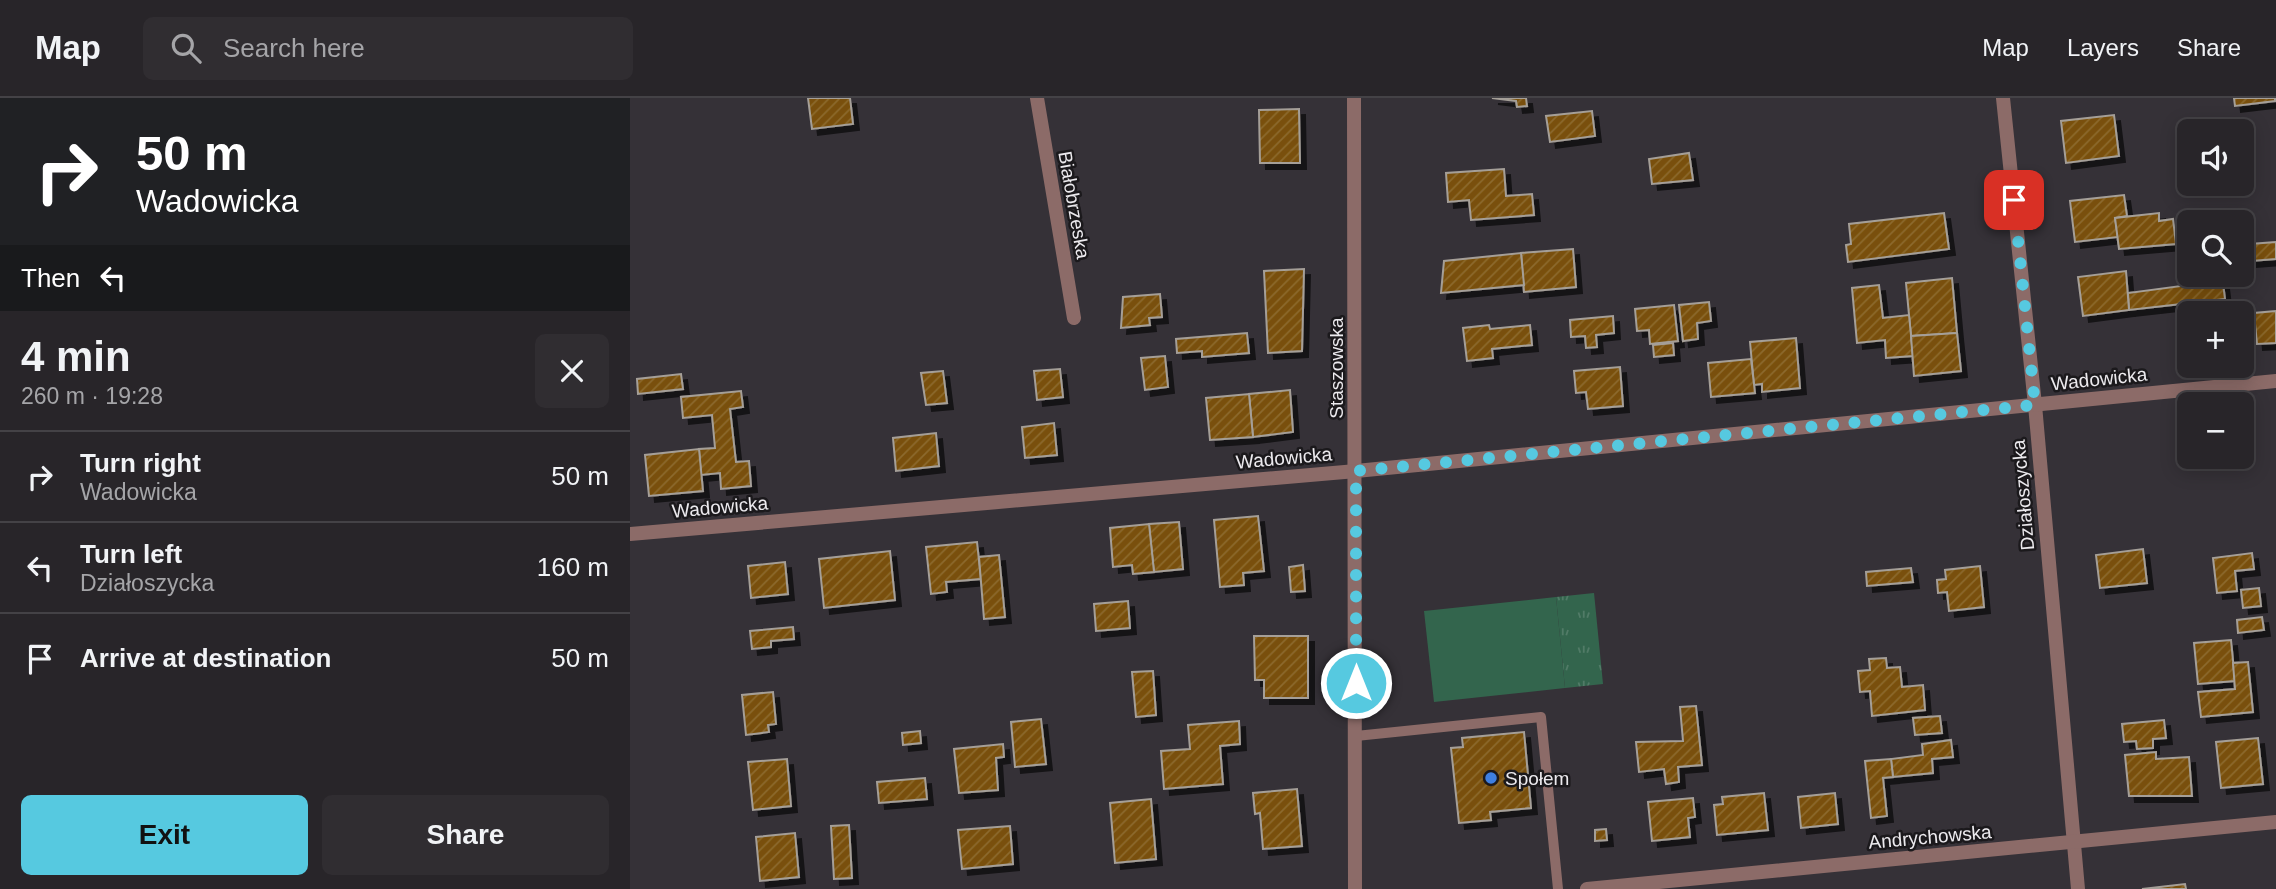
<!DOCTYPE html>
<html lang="en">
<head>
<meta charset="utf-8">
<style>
	:root { --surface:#282529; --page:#302d31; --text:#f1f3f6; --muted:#a5a5a8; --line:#444246; --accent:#56c9e0 }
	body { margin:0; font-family:Helvetica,sans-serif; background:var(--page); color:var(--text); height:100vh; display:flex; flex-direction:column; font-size:26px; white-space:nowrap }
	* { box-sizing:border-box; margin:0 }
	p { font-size:23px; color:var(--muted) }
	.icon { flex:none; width:38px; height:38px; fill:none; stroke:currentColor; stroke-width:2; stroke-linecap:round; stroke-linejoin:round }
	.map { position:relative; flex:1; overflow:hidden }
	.sheet { display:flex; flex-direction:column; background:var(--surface); width:630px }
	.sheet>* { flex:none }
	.banner { background:#202124; color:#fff; overflow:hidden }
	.tools { position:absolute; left:1547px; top:21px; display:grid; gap:14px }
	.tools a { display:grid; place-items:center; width:77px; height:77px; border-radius:10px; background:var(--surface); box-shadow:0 4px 18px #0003,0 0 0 2px var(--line); font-size:35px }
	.pin { position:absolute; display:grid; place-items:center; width:60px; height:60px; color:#fff; margin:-30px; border-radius:14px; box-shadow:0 4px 10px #0006 }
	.me { position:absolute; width:77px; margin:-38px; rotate:0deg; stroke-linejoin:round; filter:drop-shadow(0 0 5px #0008) }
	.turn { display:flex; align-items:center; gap:24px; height:147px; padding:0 21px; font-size:32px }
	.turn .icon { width:91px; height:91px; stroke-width:2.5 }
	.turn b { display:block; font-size:49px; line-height:60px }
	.then { display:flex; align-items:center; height:66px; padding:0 21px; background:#0003; gap:14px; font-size:26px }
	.round { display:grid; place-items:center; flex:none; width:74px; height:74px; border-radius:10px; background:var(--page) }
	.summary { display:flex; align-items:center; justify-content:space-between; height:119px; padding:0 21px }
	h1 { font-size:42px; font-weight:700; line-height:52px }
	.action { display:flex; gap:14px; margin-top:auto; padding:14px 21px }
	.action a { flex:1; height:80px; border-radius:10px; background:var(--accent); color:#111; font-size:28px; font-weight:700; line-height:80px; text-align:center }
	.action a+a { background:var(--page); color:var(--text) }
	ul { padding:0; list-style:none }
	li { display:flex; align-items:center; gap:21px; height:91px; padding:0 21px; border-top:2px solid var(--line) }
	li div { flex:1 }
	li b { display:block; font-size:26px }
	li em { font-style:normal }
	header { display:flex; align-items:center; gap:42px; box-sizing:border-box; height:98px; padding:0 35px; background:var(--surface); border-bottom:2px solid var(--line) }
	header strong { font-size:33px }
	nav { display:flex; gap:38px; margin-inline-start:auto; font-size:24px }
	.search { width:490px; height:63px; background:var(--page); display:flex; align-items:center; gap:18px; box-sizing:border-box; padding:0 24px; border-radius:10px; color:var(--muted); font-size:26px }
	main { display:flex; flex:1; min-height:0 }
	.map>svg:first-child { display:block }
	.park { fill:url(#park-tufts) }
	.garden { fill:#33654d }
	.building { fill:url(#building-hatch); stroke:#a59f98; stroke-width:2; filter:url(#shadow) }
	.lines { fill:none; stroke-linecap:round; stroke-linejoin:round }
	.service { stroke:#8c6b68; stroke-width:10 }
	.minor { stroke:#8c6b68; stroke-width:14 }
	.route { stroke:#56c9e0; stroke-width:12; stroke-dasharray:0 21.6 }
	.shop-dot { fill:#3f7fe0; stroke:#1b191c; stroke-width:2.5 }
	.labels { text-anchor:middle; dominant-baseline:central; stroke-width:5; stroke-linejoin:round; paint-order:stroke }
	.street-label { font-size:19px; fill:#eceaee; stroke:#1b191c }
	.poi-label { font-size:19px; fill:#eceaee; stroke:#1b191c; text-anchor:start }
</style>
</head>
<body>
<header>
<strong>Map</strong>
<div class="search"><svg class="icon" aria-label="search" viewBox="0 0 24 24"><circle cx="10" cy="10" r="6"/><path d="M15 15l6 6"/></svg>Search here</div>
<nav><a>Map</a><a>Layers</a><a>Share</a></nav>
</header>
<main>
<section class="sheet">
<div class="banner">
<div class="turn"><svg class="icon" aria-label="right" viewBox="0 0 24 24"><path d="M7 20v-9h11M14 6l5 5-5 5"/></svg><div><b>50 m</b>Wadowicka</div></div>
<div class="then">Then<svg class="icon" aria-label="left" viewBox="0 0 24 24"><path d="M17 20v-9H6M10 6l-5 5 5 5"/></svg></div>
</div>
<div class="summary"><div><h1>4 min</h1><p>260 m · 19:28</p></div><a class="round"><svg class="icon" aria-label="close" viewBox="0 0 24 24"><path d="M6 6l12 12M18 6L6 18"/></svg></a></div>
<ul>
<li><svg class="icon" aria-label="right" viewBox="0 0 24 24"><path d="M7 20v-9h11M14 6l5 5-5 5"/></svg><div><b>Turn right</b><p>Wadowicka</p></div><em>50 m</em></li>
<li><svg class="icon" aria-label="left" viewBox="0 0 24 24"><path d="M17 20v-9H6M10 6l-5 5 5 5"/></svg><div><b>Turn left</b><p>Działoszycka</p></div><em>160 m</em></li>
<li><svg class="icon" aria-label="arrive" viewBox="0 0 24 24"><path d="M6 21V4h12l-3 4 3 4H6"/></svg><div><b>Arrive at destination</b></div><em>50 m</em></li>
</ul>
<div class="action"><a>Exit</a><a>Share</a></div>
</section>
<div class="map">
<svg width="1646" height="791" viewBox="0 0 1646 791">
	<defs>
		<pattern id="park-tufts" width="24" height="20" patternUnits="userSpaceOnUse" patternTransform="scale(1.75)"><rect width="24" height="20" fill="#33654d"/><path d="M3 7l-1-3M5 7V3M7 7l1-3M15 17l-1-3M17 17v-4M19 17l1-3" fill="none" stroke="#517b67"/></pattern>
		<pattern id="building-hatch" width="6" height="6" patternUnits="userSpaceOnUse" patternTransform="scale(1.75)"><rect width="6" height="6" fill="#79500a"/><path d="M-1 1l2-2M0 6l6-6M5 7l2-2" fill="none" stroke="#8c692e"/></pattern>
		<filter id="shadow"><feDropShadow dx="6" dy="6" stdDeviation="0" flood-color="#0009"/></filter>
	</defs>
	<rect width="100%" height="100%" fill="#353137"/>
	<polygon class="park" points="964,495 973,586 935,590 926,499"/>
	<polygon class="garden" points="926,499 935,590 804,604 794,513"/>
	<g class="building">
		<polygon points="178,0 220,0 223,26 182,31"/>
		<polygon points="862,0 896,0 897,8 887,9 886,3"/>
		<polygon points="1604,0 1645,0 1645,3 1605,8"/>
		<polygon points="669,11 670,65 630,65 629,12"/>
		<polygon points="962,13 965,38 920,44 916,18"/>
		<polygon points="1484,17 1489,58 1436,65 1431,23"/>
		<polygon points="1059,55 1063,82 1022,86 1019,61"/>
		<polygon points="874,71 876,98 902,96 904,117 841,122 839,102 818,104 816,75"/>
		<polygon points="1494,97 1497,118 1485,120 1488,139 1445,144 1440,103"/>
		<polygon points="1314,115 1319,151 1218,164 1216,147 1221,146 1219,126"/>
		<polygon points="1529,115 1529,123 1543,121 1546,146 1489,151 1485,120"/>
		<polygon points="1646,144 1646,161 1621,163 1620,146"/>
		<polygon points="943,151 946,189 894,194 891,155"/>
		<polygon points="891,155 894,187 811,195 814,163"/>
		<polygon points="1556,157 1559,157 1559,177 1592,177 1595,201 1499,212 1498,195 1559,187"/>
		<polygon points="674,171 672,253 638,255 634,173"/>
		<polygon points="1496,173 1499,212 1453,218 1448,179"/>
		<polygon points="1322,180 1327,235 1281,238 1276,185"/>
		<polygon points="1249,187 1253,220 1279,217 1283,258 1256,260 1255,242 1227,245 1222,190"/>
		<polygon points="530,196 532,219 519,220 520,227 491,230 493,199"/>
		<polygon points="1079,204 1081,223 1067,225 1068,241 1053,243 1049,207"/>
		<polygon points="1044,207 1048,243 1020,246 1019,232 1007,233 1005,211"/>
		<polygon points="1646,213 1646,245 1627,246 1624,215"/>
		<polygon points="983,218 984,235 966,237 967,249 956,250 955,238 941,239 940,222"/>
		<polygon points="859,227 860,231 900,227 902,247 862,251 863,260 837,263 833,230"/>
		<polygon points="617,235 619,255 572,259 572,253 547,255 546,241"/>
		<polygon points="1327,235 1331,273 1284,278 1281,238"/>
		<polygon points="1166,240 1170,290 1132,294 1132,286 1124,287 1120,244"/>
		<polygon points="1043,245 1044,257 1024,259 1023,247"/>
		<polygon points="535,258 538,289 515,292 511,260"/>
		<polygon points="1121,261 1125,295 1081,299 1078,265"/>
		<polygon points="990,269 993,308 958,311 956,294 946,295 944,273"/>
		<polygon points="430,271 433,299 407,302 404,273"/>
		<polygon points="313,273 317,305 296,307 291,275"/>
		<polygon points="51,276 53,291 8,296 7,281"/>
		<polygon points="660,292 663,334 623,339 619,296"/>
		<polygon points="111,293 113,309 100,311 106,364 119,363 121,388 91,391 90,375 71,377 69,351 85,350 82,317 53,320 51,299"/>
		<polygon points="619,296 623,339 580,342 576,300"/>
		<polygon points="424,325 427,357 395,360 392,329"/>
		<polygon points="306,335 309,368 266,373 263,340"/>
		<polygon points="69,351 73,393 19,398 15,357"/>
		<polygon points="628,418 634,473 613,475 614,487 590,489 584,422"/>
		<polygon points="549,424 553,471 524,474 519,426"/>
		<polygon points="519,426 524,474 503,476 502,467 483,469 480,430"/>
		<polygon points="347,444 351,481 316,484 317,494 301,496 296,449"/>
		<polygon points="1513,451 1517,485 1470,490 1466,457"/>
		<polygon points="260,453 265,502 194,510 189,461"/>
		<polygon points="1622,455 1624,471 1605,473 1607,493 1587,495 1583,460"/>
		<polygon points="369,457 375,519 354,521 349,459"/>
		<polygon points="155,464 158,496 121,500 118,468"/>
		<polygon points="673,467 675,493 661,494 659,469"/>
		<polygon points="1350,468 1354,509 1319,513 1317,494 1308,495 1307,482 1316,481 1315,472"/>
		<polygon points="1281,470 1283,484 1237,488 1236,474"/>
		<polygon points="1629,490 1631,508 1613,510 1611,492"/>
		<polygon points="498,503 500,530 466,533 464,506"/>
		<polygon points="1632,519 1634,532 1608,535 1607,522"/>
		<polygon points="163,529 164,541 141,543 141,549 122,551 120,533"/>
		<polygon points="624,538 678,538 678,600 634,600 634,582 625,582"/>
		<polygon points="1601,542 1605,583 1568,586 1564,545"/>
		<polygon points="1256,560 1257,570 1270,569 1272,589 1293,587 1295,612 1242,618 1240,593 1230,594 1228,573 1240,572 1239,561"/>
		<polygon points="1618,564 1623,614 1571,619 1568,594 1605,591 1603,565"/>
		<polygon points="523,573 526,617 506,619 502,574"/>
		<polygon points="143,594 146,626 138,627 139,634 116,637 112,597"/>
		<polygon points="1066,608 1072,667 1048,669 1049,684 1036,686 1034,671 1009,674 1006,644 1053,643 1050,609"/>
		<polygon points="1310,618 1312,635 1285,637 1283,620"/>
		<polygon points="411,621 416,666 385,669 381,624"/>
		<polygon points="1534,622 1536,640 1523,641 1523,650 1507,651 1506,643 1494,644 1492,626"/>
		<polygon points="609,623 610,646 590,648 593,686 534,691 531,653 560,651 558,627"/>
		<polygon points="290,633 291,645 273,647 272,635"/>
		<polygon points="894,634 901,710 860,714 861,722 829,725 821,650 833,649 832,640"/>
		<polygon points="1628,640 1633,686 1591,690 1586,644"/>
		<polygon points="1321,642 1323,659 1302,661 1303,675 1263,679 1261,661 1293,657 1292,646"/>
		<polygon points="373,646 374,659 366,660 368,692 329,695 324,651"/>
		<polygon points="1526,654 1526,661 1559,659 1562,698 1499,698 1495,657"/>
		<polygon points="157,661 161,708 123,712 118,664"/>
		<polygon points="1261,661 1263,679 1253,680 1257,718 1241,720 1235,663"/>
		<polygon points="295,680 297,701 249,705 247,684"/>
		<polygon points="667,691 672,748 633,751 630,715 625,716 623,695"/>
		<polygon points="1134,695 1138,732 1087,737 1084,707 1093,706 1092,699"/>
		<polygon points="1205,695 1208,726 1171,730 1168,699"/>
		<polygon points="1063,700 1065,719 1058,720 1060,739 1022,743 1018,704"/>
		<polygon points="521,701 526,761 485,765 480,705"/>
		<polygon points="219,727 222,780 204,781 201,728"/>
		<polygon points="380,728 383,766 332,771 328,732"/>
		<polygon points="976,731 977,742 965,743 965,732"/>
		<polygon points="165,735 169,779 130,783 126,739"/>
		<polygon points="1555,786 1556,791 1512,791"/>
	</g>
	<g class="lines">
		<polyline class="service" points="726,638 911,619 928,791"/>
		<g class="minor">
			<polyline points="407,0 444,220"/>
			<polyline points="724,0 725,791"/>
			<polyline points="1373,0 1405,307 1448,791"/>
			<polyline points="0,436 726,373 1646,283"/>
			<polyline points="957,791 1646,724"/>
		</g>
	</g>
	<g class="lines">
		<polyline class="route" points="726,585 726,373 1405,307 1384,102"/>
	</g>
	<circle class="shop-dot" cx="861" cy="680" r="7"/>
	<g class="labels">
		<g class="street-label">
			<text transform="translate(444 107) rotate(80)">Białobrzeska</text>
			<text transform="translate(706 270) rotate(-90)">Staszowska</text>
			<text transform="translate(1469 281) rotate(-6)">Wadowicka</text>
			<text transform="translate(654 360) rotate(-5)">Wadowicka</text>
			<text transform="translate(1393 397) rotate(-95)">Działoszycka</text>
			<text transform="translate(90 409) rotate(-5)">Wadowicka</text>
			<text transform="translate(1300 739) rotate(-5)">Andrychowska</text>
		</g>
		<g class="poi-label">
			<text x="875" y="680">Społem</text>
		</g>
	</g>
</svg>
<div class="tools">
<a><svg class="icon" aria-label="sound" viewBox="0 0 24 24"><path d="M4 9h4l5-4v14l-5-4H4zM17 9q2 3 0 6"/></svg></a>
<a><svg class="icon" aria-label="search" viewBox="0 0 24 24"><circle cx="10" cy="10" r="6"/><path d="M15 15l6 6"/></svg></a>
<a>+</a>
<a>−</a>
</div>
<div class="pin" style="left:1384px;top:102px;background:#d93025"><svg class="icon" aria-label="arrive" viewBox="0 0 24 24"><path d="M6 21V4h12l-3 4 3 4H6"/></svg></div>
<svg class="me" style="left:726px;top:585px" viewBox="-20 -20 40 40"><circle r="17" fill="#56c9e0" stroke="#fff" stroke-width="3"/><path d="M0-11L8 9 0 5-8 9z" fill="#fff"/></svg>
</div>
</main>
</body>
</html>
